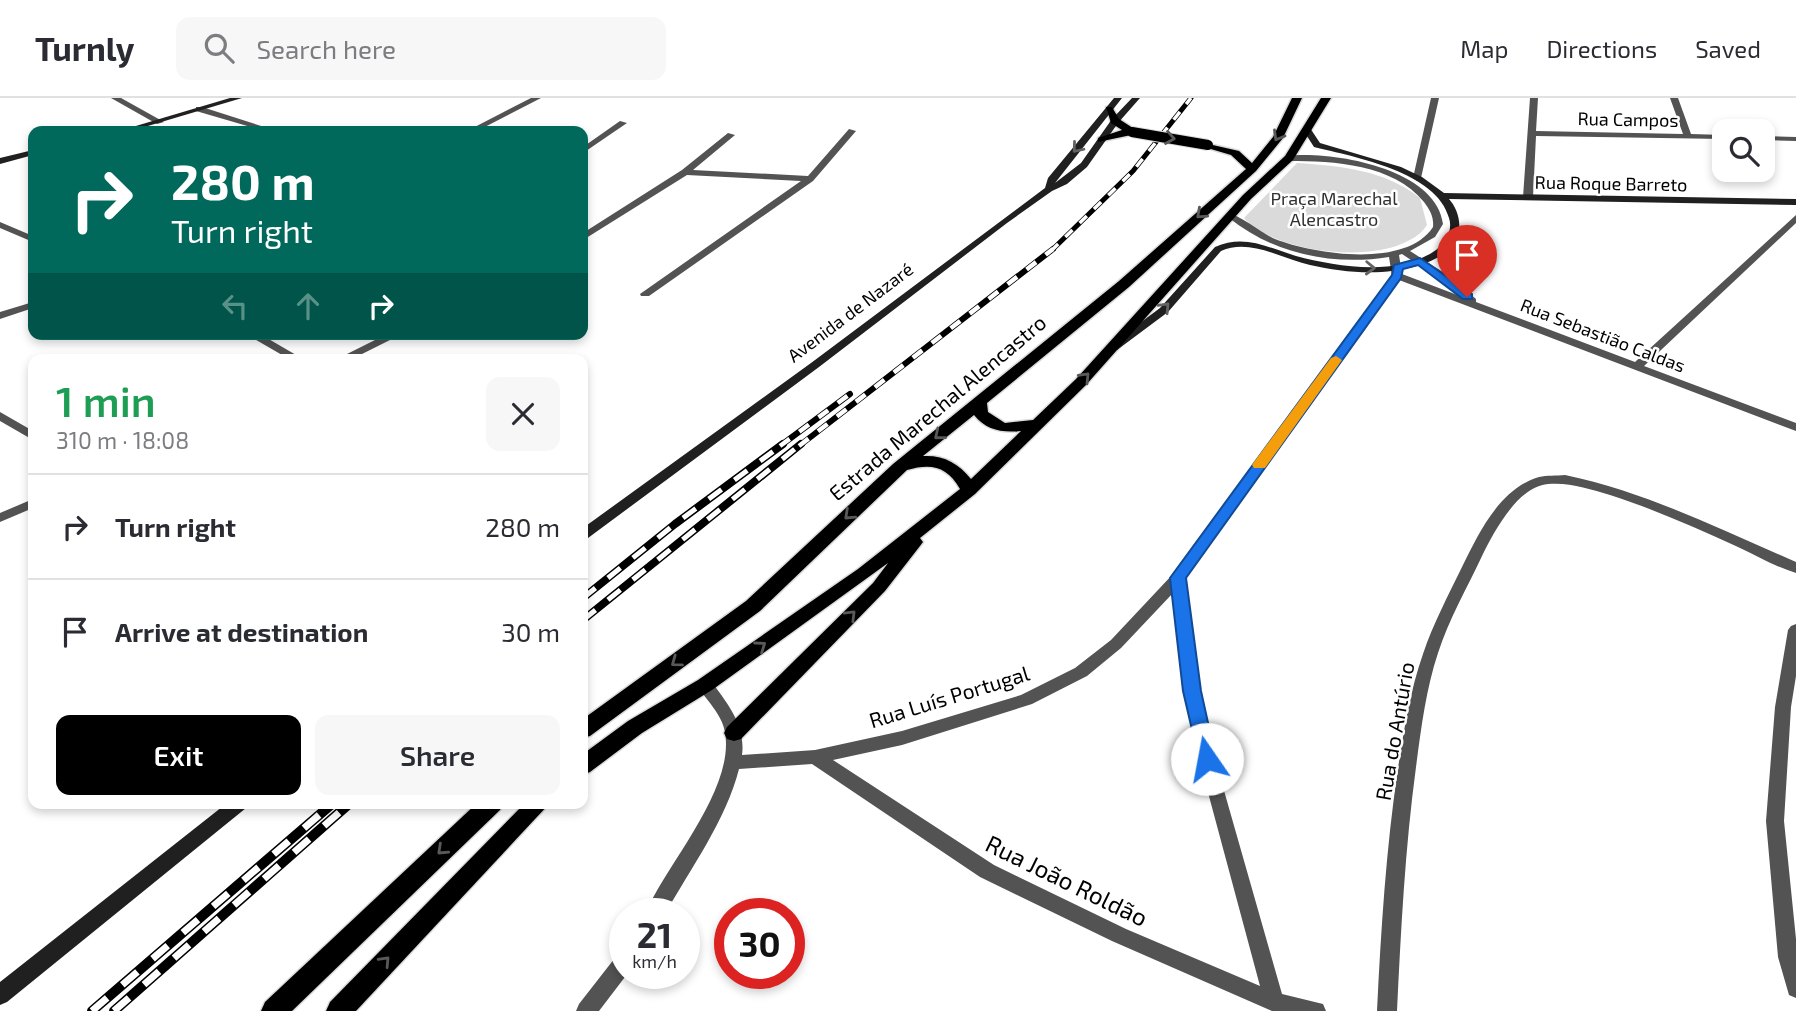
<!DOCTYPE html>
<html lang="en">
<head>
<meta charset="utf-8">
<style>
	:root { --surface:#fff; --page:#f7f7f7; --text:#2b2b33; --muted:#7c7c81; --line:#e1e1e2; --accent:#000 }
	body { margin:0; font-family:"Exo 2",sans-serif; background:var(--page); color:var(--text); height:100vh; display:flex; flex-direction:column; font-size:26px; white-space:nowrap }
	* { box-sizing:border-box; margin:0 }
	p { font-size:23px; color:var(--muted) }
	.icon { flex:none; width:38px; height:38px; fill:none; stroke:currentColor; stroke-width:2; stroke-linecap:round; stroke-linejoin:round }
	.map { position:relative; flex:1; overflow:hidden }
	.sheet { position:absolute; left:28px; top:256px; width:560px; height:455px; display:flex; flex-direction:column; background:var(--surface); border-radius:14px; box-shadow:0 4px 10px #0003 }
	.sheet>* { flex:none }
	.guide { position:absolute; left:28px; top:28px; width:560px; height:214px; border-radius:14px; box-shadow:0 4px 10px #0003; background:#00695c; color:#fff; overflow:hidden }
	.controls { position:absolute; left:1712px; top:21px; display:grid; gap:14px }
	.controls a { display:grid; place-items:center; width:63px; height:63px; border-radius:14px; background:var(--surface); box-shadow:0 4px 10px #0003; font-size:35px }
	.speed { position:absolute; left:609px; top:800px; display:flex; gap:14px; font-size:35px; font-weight:700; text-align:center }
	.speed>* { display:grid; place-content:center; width:91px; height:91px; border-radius:50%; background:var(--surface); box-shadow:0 4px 10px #0003; line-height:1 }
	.speed small { font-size:18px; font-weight:400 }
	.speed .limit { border:10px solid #d22; background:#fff; color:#111 }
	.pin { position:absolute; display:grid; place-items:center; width:60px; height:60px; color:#fff; margin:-72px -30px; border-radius:50% 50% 50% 0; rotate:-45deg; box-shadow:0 0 7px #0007 }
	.pin .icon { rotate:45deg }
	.me { position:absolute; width:77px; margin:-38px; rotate:348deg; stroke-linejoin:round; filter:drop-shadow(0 0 5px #0008) }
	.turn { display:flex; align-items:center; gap:24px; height:147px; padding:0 28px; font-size:32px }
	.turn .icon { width:91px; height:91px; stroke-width:2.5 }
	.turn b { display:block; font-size:49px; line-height:60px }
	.lanes { display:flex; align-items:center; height:66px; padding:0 28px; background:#0003; justify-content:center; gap:35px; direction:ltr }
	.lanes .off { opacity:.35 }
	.round { display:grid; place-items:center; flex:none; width:74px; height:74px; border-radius:14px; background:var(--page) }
	.head { display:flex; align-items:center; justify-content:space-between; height:119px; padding:0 28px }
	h1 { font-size:42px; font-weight:600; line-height:52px; color:#1e9e55 }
	.button { display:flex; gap:14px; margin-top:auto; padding:14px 28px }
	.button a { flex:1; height:80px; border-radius:14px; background:var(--accent); color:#fff; font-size:28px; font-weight:600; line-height:80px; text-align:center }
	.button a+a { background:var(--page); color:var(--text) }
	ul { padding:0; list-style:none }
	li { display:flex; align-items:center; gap:21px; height:105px; padding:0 28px; border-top:2px solid var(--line) }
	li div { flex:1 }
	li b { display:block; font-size:26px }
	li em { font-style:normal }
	header { display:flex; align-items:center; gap:42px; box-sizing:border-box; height:98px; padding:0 35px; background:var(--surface); border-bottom:2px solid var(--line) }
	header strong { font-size:33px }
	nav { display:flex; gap:38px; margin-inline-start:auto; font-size:24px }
	.search { width:490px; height:63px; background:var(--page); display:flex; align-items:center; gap:18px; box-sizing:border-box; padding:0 24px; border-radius:14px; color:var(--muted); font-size:26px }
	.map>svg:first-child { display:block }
	.green { fill:#dadada }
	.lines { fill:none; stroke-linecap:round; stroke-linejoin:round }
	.primary-casing { stroke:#dbdbdb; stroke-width:3 }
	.street { fill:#535353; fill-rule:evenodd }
	.secondary { fill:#202020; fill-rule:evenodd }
	.primary { fill:#000; fill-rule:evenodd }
	.rail-far3-casing { stroke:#000; stroke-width:5 }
	.rail-far2-casing { stroke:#000; stroke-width:6 }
	.rail-far1-casing { stroke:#000; stroke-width:8 }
	.rail-casing { stroke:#000; stroke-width:10 }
	.rail-far3 { stroke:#fff; stroke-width:3.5; stroke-dasharray:10; stroke-linecap:butt }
	.rail-far2 { stroke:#fff; stroke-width:4.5; stroke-dasharray:12; stroke-linecap:butt }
	.rail-far1 { stroke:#fff; stroke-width:5; stroke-dasharray:16; stroke-linecap:butt }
	.rail { stroke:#fff; stroke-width:7; stroke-dasharray:20; stroke-linecap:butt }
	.primary-bridge-casing { stroke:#dbdbdb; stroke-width:12; stroke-linecap:butt }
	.primary-bridge { stroke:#000; stroke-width:10 }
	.oneway { stroke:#595959 }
	.oneway2 { stroke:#636363 }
	.route { fill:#1a73e8; stroke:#114b97; stroke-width:2 }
	.slow { fill:#f59e0b }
	.labels { text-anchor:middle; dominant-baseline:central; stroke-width:5; stroke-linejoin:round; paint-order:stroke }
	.far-street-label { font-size:18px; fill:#000; stroke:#fff }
	.far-park-label { font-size:18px; fill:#313131; stroke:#fff }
	.street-label { font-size:21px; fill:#000; stroke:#fff }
	.near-street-label { font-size:24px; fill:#000; stroke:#fff }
</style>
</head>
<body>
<header>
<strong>Turnly</strong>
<div class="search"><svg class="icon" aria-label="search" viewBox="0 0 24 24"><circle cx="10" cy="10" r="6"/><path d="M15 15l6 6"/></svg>Search here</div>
<nav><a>Map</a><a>Directions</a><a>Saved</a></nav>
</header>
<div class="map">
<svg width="1796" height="913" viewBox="0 0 1796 913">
	<rect width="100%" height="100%" fill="#fff"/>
	<path class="green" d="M1297,65C1341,68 1385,72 1420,100L1427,127C1398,171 1275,157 1244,120Z"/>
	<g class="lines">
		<g class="primary-casing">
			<g id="primary">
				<path d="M1292,0H1302L1283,40L1256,73L1129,189L987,305L988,314L1005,325L1033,322L1076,281L1243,97L1285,58L1321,0H1331L1293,62L1251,101L1086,287L975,396L920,440L923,444L920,448L885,493L741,641L734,643L727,641L724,635L727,629L873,485L888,465L712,592L642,635L590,674L583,677V656L628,623L698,582L858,471L960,391C947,368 931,365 907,372L760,513L590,638L583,640V621L746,503L893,366L1119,183L1246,71L1231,57L1204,49V45L1239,53L1252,65L1273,39ZM974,317C986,332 1002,335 1021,333L971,381C958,365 944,357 923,358Z"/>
				<polygon points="1106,9 1112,9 1119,21 1136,32 1136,36 1098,44 1098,40 1122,32 1111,25"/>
				<polygon points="477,705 503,705 500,712 292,913 261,913 265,904"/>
				<polygon points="525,705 550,705 356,913 326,913 330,904"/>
			</g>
		</g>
		<g class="street">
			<polygon points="111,0 121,0 164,24 157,26"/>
			<polygon points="531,0 541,0 477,33 467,33"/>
			<polygon points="1431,0 1439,0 1421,80 1417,83 1413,80"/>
			<polygon points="1530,0 1538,0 1536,33 1683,36 1670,0 1678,0 1691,36 1724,37 1724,41 1536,38 1533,99 1528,102 1523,99"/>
			<polygon points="196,9 202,9 277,33 265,33 196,13"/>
			<polygon points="620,23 627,25 583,55 583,49"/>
			<polygon points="849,31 856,33 813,83 649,198 641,198 640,196 801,83 687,77 583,142 583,135 682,72 728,35 735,37 693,72 808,78"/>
			<polygon points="1762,38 1796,39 1796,43 1762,42"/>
			<path d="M1286,58C1330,52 1437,70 1443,126L1435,139L1410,153L1449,178L1476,201V204L1635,264L1796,117V125L1644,268L1796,325V333L1399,182L1185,481L1200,593L1215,661L1282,896L1323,906L1326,913H1272L1112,843L980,779L812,666L739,671C726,722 691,770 665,816H645C667,765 735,692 725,634C722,616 706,602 697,587L699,583L705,581L711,583C727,605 746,627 742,657L815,652L902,633L1021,597L1075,570L1111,542L1173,476L1392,178L1389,159C1333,168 1274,156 1229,120V116C1237,115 1263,136 1275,141C1313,156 1406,171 1433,129C1434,119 1430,112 1424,104C1393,66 1334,63 1289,63L1286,62ZM1402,156L1441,182L1460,198L1402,176L1399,157ZM1173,495L1184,593L1199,661L1260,888L1126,831L994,767L833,662L902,647L1032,606L1087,578L1121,550Z"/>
			<polygon points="0,124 33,138 33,144 0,130"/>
			<polygon points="33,204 33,210 0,221 0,214"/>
			<polygon points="246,236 260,236 303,261 289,261"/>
			<polygon points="387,236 402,236 352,261 337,261"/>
			<polygon points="0,314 33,333 33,342 0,323"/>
			<path d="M1565,377C1646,394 1720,431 1796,464V475C1776,469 1757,458 1738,449C1696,430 1654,411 1610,397C1590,391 1569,384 1548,386C1517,389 1494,434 1482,458C1467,490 1449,521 1438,555C1426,591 1421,631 1416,669C1405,750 1401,832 1397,913H1377C1381,832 1386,751 1398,670C1404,632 1410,593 1423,556C1433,526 1448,498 1462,469C1479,435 1499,391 1539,379C1547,377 1556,378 1565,377Z"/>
			<polygon points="33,401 33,410 0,424 0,415"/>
			<polygon points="1796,526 1796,578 1791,609 1784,723 1796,841 1796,900 1789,897 1778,859 1766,723 1775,609 1788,532 1791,528"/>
			<polygon points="625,854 625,875 628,875 599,913 576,913 579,906 618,856"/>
		</g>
		<g class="secondary">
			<polygon points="230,0 242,0 131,33 119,33"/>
			<polygon points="1114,0 1122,0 1055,85 1081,65 1112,21 1132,0 1140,0 1118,25 1087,69 1067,86 1052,93 1007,125 819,269 588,440 583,442 583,430 811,265 1045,90 1048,80"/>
			<path d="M1304,30H1310L1320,45L1401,69L1422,79L1444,95L1796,101V107L1449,101C1458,111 1463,128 1456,141C1449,156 1433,163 1417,168C1383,178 1345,175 1310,167C1282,161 1250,140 1221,153L1168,214L1117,252H1109V248L1160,210L1215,149C1244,136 1267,149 1296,158C1338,169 1398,179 1436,152C1446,145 1453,132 1449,120C1437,74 1355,59 1314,49L1303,32Z"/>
			<polygon points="33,52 33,57 0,66 0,60"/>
			<polygon points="227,705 249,705 246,710 7,904 0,907 0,884"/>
		</g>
		<use href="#primary" class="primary"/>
		<g class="rail-far3-casing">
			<polyline id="rail-far3" points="1051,153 1133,73 1191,0"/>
		</g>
		<g class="rail-far2-casing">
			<g id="rail-far2">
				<polyline points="780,348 850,296"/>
				<polyline points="799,348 1053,151"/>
			</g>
		</g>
		<g class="rail-far1-casing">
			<g id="rail-far1">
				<polyline points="583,500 675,426 783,346"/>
				<polyline points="583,522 801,346"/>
			</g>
		</g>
		<g class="rail-casing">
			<g id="rail">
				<polyline points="92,913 333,705"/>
				<polyline points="114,913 350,705"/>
			</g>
		</g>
		<use href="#rail-far3" class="rail-far3"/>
		<use href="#rail-far2" class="rail-far2"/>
		<use href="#rail-far1" class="rail-far1"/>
		<use href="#rail" class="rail"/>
		<g class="primary-bridge-casing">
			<polyline id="primary-bridge" points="1132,34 1208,47"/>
		</g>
		<use href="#primary-bridge" class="primary-bridge"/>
	</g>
	<defs><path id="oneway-chevron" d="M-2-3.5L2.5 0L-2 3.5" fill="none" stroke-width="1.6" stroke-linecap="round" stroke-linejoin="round" transform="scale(1.75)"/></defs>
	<g class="oneway">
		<use href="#oneway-chevron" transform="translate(1278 38) rotate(120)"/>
		<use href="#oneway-chevron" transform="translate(1170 40) rotate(10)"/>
		<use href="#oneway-chevron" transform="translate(1201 116) rotate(138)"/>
		<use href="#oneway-chevron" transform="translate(1085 279) rotate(-46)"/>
		<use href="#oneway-chevron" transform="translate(939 337) rotate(141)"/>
		<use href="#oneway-chevron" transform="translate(849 417) rotate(137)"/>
		<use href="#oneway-chevron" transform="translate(851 517) rotate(-45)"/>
		<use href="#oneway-chevron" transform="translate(761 548) rotate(-35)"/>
		<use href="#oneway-chevron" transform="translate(676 564) rotate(144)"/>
		<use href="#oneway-chevron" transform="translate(442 752) rotate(137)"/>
		<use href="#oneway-chevron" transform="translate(385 863) rotate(-47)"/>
	</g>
	<g class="oneway2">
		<use href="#oneway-chevron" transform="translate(1077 50) rotate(130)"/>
		<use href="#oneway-chevron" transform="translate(1370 170) rotate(2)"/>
		<use href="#oneway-chevron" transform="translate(1165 209) rotate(-47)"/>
	</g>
	<polygon class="route" points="1420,160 1472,196 1472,201 1463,201 1418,167 1403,171 1401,180 1186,480 1201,593 1216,661 1213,666 1207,668 1200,666 1183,593 1170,480 1392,177 1394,167"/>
	<polygon class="slow" points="1336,258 1342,262 1265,370 1254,370 1252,367 1254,364 1331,260"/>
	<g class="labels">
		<g class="far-street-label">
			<text transform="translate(1628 21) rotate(1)">Rua Campos</text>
			<text transform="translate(1611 85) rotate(1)">Rua Roque Barreto</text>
			<text transform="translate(850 214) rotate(-37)">Avenida de Nazaré</text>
			<text transform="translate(1603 237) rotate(21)">Rua Sebastião Caldas</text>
		</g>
		<g class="far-park-label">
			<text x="1334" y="100">Praça Marechal<tspan x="1334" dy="21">Alencastro</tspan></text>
		</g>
		<g class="street-label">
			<text transform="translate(937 309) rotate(-40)">Estrada Marechal Alencastro</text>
			<text transform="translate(949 598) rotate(-17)">Rua Luís Portugal</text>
			<text transform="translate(1394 633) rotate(-80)">Rua do Antúrio</text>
		</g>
		<g class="near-street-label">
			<text transform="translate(1067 782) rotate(26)">Rua João Roldão</text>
		</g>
	</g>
</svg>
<div class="controls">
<a><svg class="icon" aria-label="search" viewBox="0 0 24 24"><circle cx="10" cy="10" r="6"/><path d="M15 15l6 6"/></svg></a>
</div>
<div class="speed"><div>21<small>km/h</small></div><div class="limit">30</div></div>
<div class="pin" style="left:1467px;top:199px;background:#d93025"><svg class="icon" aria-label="arrive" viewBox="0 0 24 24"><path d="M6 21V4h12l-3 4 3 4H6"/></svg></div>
<svg class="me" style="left:1207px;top:661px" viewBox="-20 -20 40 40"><circle r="19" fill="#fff"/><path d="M0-13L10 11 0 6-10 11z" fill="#1a73e8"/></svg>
<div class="guide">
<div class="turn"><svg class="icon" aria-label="right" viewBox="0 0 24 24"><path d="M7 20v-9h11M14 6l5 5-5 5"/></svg><div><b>280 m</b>Turn right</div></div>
<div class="lanes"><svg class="icon off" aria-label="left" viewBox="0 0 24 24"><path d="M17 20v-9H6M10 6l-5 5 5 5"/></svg><svg class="icon off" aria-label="ahead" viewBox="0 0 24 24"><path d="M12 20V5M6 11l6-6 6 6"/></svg><svg class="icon" aria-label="right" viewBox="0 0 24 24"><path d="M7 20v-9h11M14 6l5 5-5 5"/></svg></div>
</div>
<section class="sheet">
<div class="head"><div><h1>1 min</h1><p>310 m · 18:08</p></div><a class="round"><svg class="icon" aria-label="close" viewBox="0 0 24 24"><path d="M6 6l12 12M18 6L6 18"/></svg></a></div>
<ul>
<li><svg class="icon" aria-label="right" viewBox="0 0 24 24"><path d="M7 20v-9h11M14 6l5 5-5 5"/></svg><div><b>Turn right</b></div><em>280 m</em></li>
<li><svg class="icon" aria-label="arrive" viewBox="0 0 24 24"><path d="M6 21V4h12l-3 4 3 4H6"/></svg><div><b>Arrive at destination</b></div><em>30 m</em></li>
</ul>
<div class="button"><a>Exit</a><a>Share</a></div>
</section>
</div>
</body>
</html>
